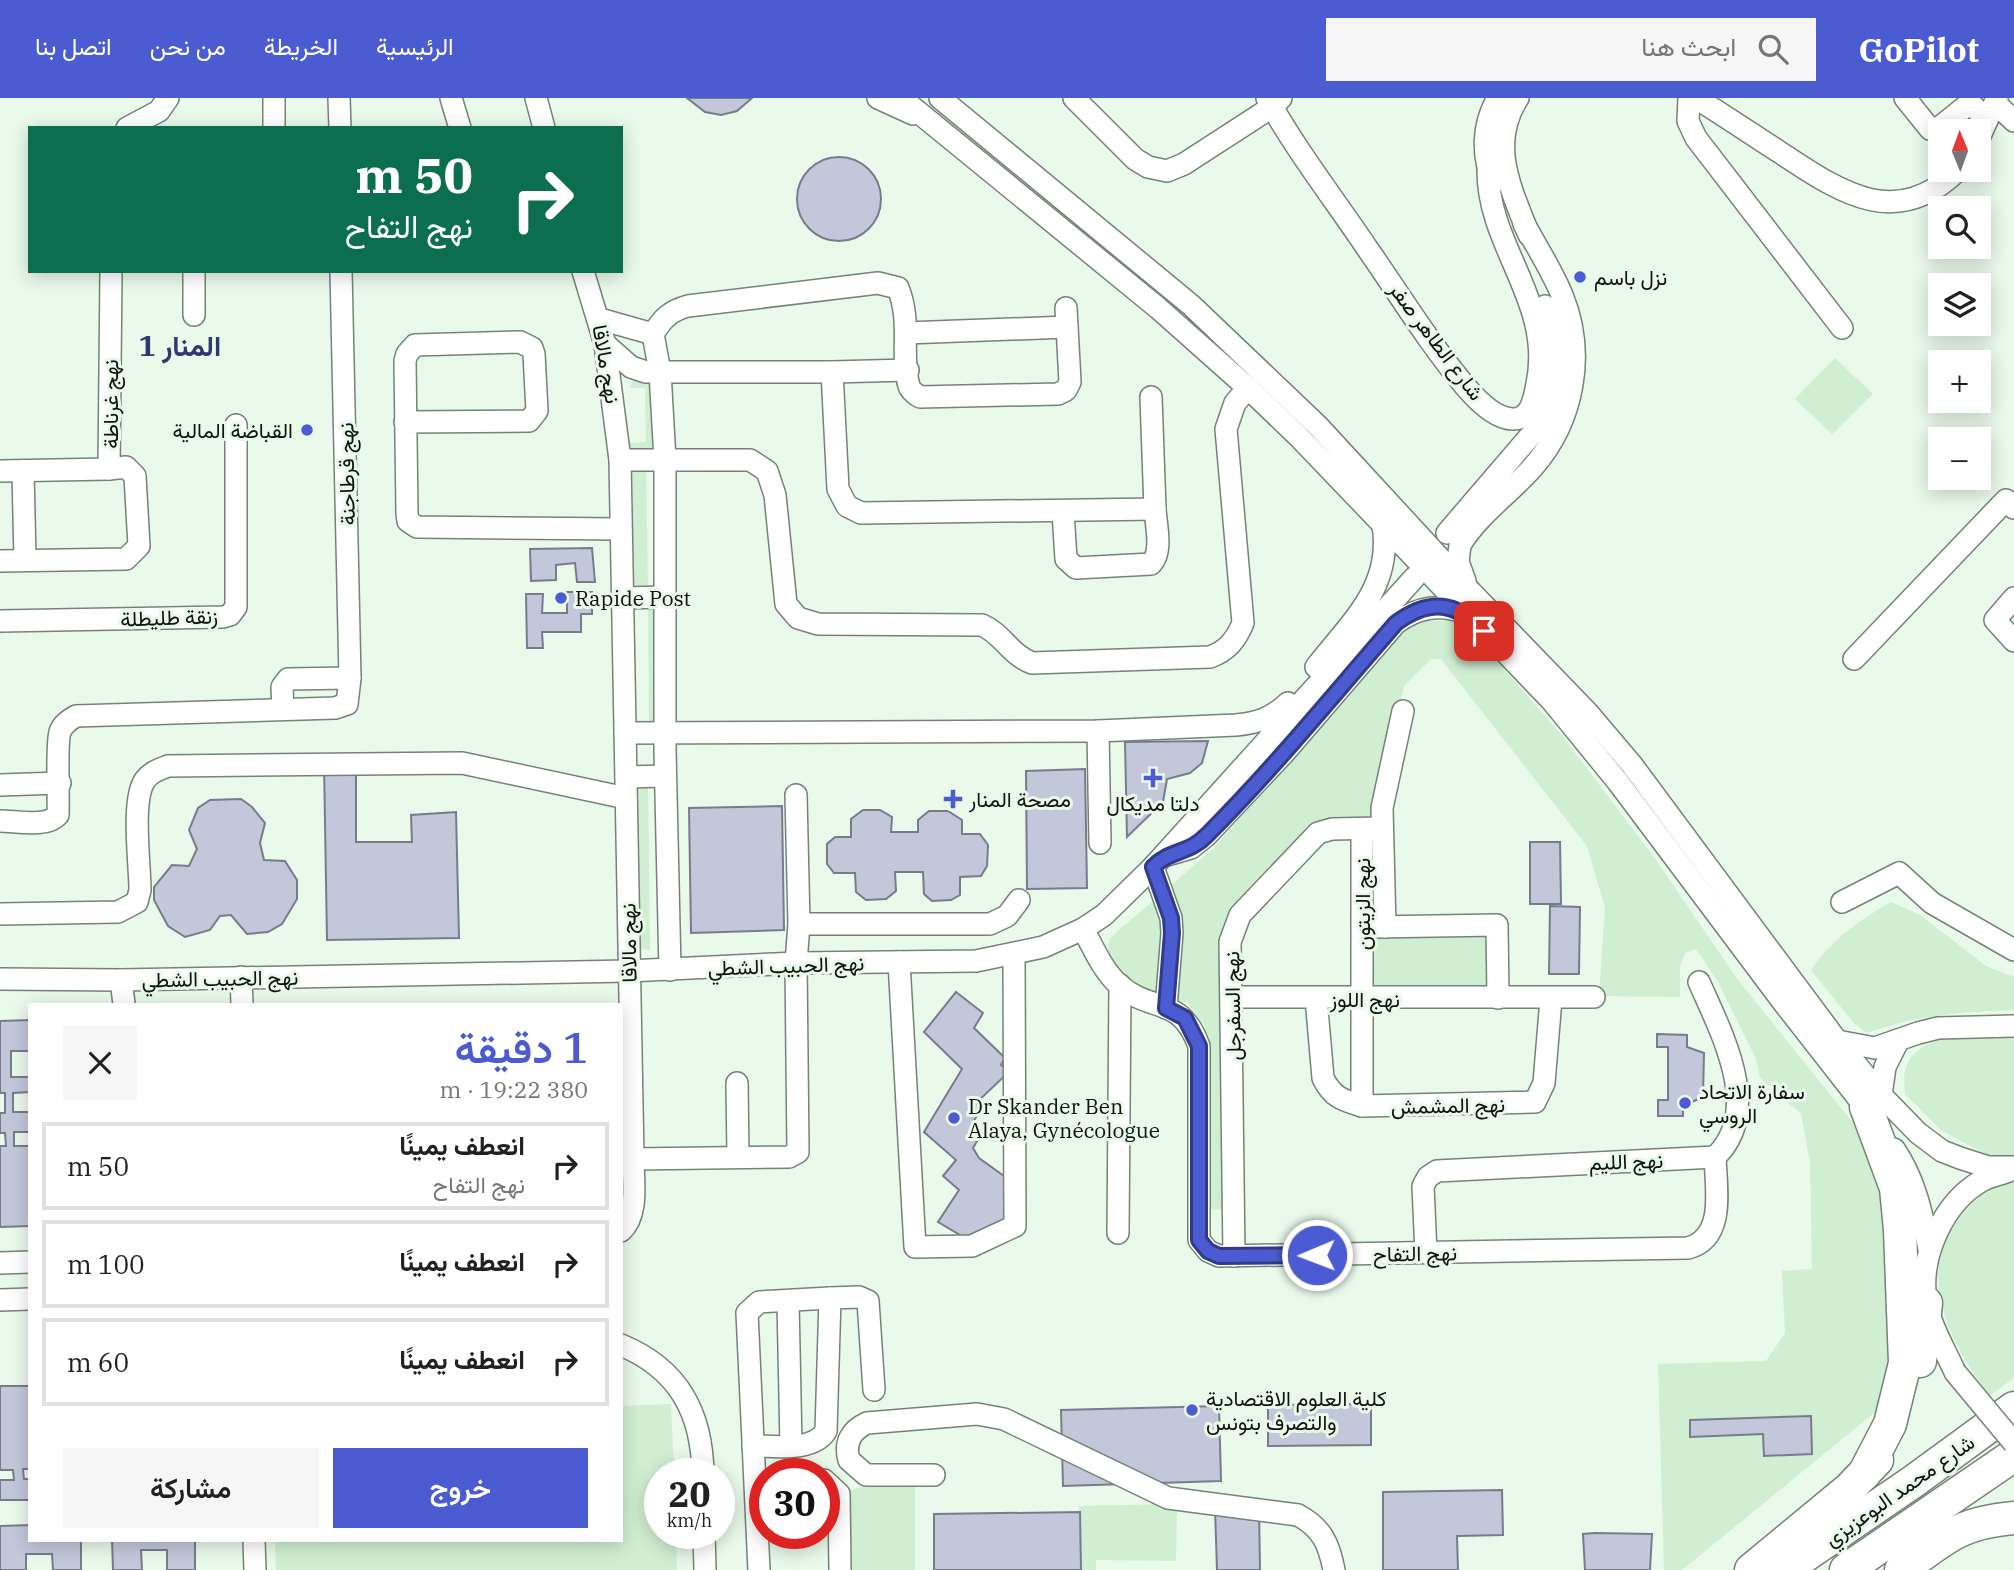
<!DOCTYPE html>
<html lang="ar">
<head>
<meta charset="utf-8">
<style>
	:root { --surface:#fff; --page:#f6f6f6; --text:#202124; --muted:#757577; --line:#e0e0e0; --accent:#4b5bd1 }
	body { margin:0; font-family:"IBM Plex Serif",Vazirmatn,serif; background:var(--page); color:var(--text); direction:rtl; height:100vh; display:flex; flex-direction:column; font-size:26px; white-space:nowrap }
	* { box-sizing:border-box; margin:0 }
	p { font-size:23px; color:var(--muted) }
	.icon { flex:none; width:38px; height:38px; fill:none; stroke:currentColor; stroke-width:2; stroke-linecap:round; stroke-linejoin:round }
	.map { position:relative; flex:1; overflow:hidden; direction:ltr }
	.side { position:absolute; left:28px; top:905px; width:595px; height:539px; display:flex; flex-direction:column; background:var(--surface); border-radius:0px; box-shadow:0 4px 18px #0003; direction:rtl }
	.side>* { flex:none }
	.guide { position:absolute; left:28px; top:28px; width:595px; height:147px; border-radius:0px; box-shadow:0 4px 18px #0003; direction:rtl; background:#0b6e4f; color:#fff; overflow:hidden }
	.needle { width:46px; rotate:359deg }
	.controls { position:absolute; left:1928px; top:21px; display:grid; gap:14px }
	.controls a { display:grid; place-items:center; width:63px; height:63px; border-radius:0px; background:var(--surface); box-shadow:0 4px 18px #0003; font-size:35px }
	.speed { position:absolute; left:644px; top:1360px; display:flex; gap:14px; font-size:35px; font-weight:700; text-align:center }
	.speed>* { display:grid; place-content:center; width:91px; height:91px; border-radius:50%; background:var(--surface); box-shadow:0 4px 18px #0003; line-height:1 }
	.speed small { font-size:18px; font-weight:400 }
	.speed .limit { border:10px solid #d22; background:#fff; color:#111 }
	.pin { position:absolute; display:grid; place-items:center; width:60px; height:60px; color:#fff; margin:-30px; border-radius:14px; box-shadow:0 4px 10px #0006 }
	.me { position:absolute; width:77px; margin:-38px; rotate:269deg; stroke-linejoin:round; filter:drop-shadow(0 0 5px #0008) }
	.turn { display:flex; align-items:center; gap:24px; height:147px; padding:0 35px; font-size:32px }
	.turn .icon { width:91px; height:91px; stroke-width:2.5 }
	.turn b { display:block; font-size:49px; line-height:60px }
	.round { display:grid; place-items:center; flex:none; width:74px; height:74px; border-radius:0px; background:var(--page) }
	.summary { display:flex; align-items:center; justify-content:space-between; height:119px; padding:0 35px }
	h1 { font-size:42px; font-weight:600; line-height:52px; color:var(--accent) }
	.action { display:flex; gap:14px; margin-top:auto; padding:14px 35px }
	.action a { flex:1; height:80px; border-radius:0px; background:var(--accent); color:#fff; font-size:28px; font-weight:600; line-height:80px; text-align:center }
	.action a+a { background:var(--page); color:var(--text) }
	ul { padding:0; list-style:none }
	li { display:flex; align-items:center; gap:21px; height:88px; margin:0 14px 10px; padding:0 21px; border:4px solid var(--line); border-radius:0px }
	li div { flex:1 }
	li b { display:block; font-size:26px }
	li em { font-style:normal }
	header { display:flex; align-items:center; gap:42px; box-sizing:border-box; height:98px; padding:0 35px; background:var(--accent); color:#fff }
	header strong { font-size:33px }
	nav { display:flex; gap:38px; margin-inline-start:auto; font-size:24px }
	.search { width:490px; height:63px; background:var(--page); display:flex; align-items:center; gap:18px; box-sizing:border-box; padding:0 24px; border-radius:0px; color:var(--muted); font-size:26px }
	.map>svg:first-child { display:block }
	.green { fill:#d0efd2 }
	.building { fill:#c2c8da; stroke:#777c8d; stroke-width:2 }
	.lines { fill:none; stroke-linecap:round; stroke-linejoin:round }
	.minor-casing { stroke:#758376; stroke-width:24 }
	.highway-casing { stroke:#758376; stroke-width:35 }
	.minor { stroke:#fff; stroke-width:21 }
	.highway { stroke:#fff; stroke-width:32 }
	.minor-bridge-casing { stroke:#758376; stroke-width:24; stroke-linecap:butt }
	.minor-bridge { stroke:#fff; stroke-width:21 }
	.route-casing { stroke:#313b88; stroke-width:18 }
	.route { stroke:#4b5bd1; stroke-width:12 }
	.poi-dot { fill:#4b5bd1; stroke:#e9f9ea; stroke-width:2.5 }
	.labels { text-anchor:middle; dominant-baseline:central; stroke-width:6; stroke-linejoin:round; paint-order:stroke }
	.poi-label { font-size:21px; fill:#0d130e; stroke:#e9f9ea; text-anchor:start }
	.street-label { font-size:21px; fill:#0d130e; stroke:#e9f9ea }
	.district-label { font-size:28px; font-weight:bold; fill:#2e3973; stroke:#e9f9ea }
</style>
</head>
<body>
<header>
<strong>GoPilot</strong>
<div class="search"><svg class="icon" aria-label="search" viewBox="0 0 24 24"><circle cx="10" cy="10" r="6"/><path d="M15 15l6 6"/></svg>ابحث هنا</div>
<nav><a>الرئيسية</a><a>الخريطة</a><a>من نحن</a><a>اتصل بنا</a></nav>
</header>
<div class="map">
<svg width="2014" height="1472" viewBox="0 0 2014 1472">
	<rect width="100%" height="100%" fill="#e9f9ea"/>
	<g class="green">
		<polygon points="1835,260 1873,296 1832,336 1795,301"/>
		<polygon points="635,277 651,277 655,354 630,355 630,345 646,344 645,290 630,290"/>
		<polygon points="630,368 646,368 648,487 632,488"/>
		<polygon points="648,507 656,507 658,628 649,629"/>
		<path d="M1408,523H1461L1560,635L1654,759L1738,882L1866,1041L1882,1084L1890,1149V1265L1879,1311L1682,1472H1664L1658,1266L1766,1263L1785,1235L1782,1173L1812,1171L1810,1065L1801,1016L1760,980L1756,961L1718,884L1696,851L1685,855L1680,869V899L1599,898L1605,810L1587,748L1441,561H1431L1404,588L1371,725L1318,727L1227,826L1229,1112L1205,1111V928L1187,904C1159,900 1119,893 1109,862C1107,856 1109,846 1110,840L1214,750Z"/>
		<polygon points="634,685 648,685 650,852 634,851"/>
		<path d="M1891,804L1920,817L1986,868L2014,879V912C1957,914 1920,917 1866,935L1853,924L1811,872C1832,842 1859,822 1891,804Z"/>
		<polygon points="1487,837 1488,891 1371,892 1370,838"/>
		<path d="M2014,938V1061L2001,1064L1942,1033L1905,996C1905,989 1903,980 1905,973C1916,930 1981,939 2014,938Z"/>
		<path d="M2014,1085V1280L1989,1298C1952,1244 1914,1184 1958,1122C1970,1104 1991,1087 2014,1085Z"/>
		<polygon points="671,1306 674,1375 660,1376 660,1435 676,1435 677,1472 276,1472 275,1442 621,1442 621,1308"/>
		<polygon points="895,1379 915,1388 915,1472 841,1472 839,1396"/>
		<polygon points="1177,1406 1176,1463 1096,1462 1096,1472 1081,1472 1079,1408"/>
	</g>
	<g class="building">
		<polygon points="687,0 752,0 737,13 721,17 705,14"/>
		<circle cx="839" cy="101" r="42"/>
		<polygon points="592,450 595,484 577,484 575,465 556,467 556,482 531,483 530,451"/>
		<polygon points="567,494 592,494 592,516 581,516 581,534 542,534 543,550 527,550 526,496 543,496 542,515 567,515"/>
		<polygon points="1208,643 1202,665 1190,675 1167,681 1163,704 1127,739 1125,644"/>
		<polygon points="324,666 356,668 356,744 412,744 411,717 456,714 459,840 327,842"/>
		<polygon points="1085,671 1087,790 1027,791 1026,673"/>
		<polygon points="241,701 252,709 265,725 260,745 264,762 285,763 297,782 297,801 282,826 268,834 247,836 231,817 220,818 210,832 185,839 168,828 154,802 154,789 172,767 189,768 197,751 189,732 198,710 210,702"/>
		<polygon points="782,708 784,832 691,835 689,710"/>
		<polygon points="863,712 880,712 892,719 891,734 918,734 918,722 929,713 948,713 962,722 962,736 980,736 988,747 987,768 981,778 960,779 960,797 951,802 932,803 924,796 923,774 895,774 896,793 886,801 866,802 856,794 855,775 834,775 827,766 827,746 835,739 851,739 851,721"/>
		<polygon points="1530,744 1560,744 1561,806 1530,806"/>
		<polygon points="1550,808 1580,809 1579,876 1549,876"/>
		<polygon points="956,894 983,915 974,930 1005,960 1001,967 1010,973 977,1004 979,1014 972,1026 980,1038 973,1050 979,1060 1004,1078 1011,1121 967,1141 938,1124 959,1092 943,1078 956,1062 924,1034 962,971 924,934"/>
		<polygon points="30,922 30,953 11,953 11,979 30,979 30,994 13,995 13,1014 30,1014 30,1034 14,1034 14,1048 30,1048 30,1128 0,1129 0,1048 6,1048 5,1035 0,1035 0,1015 5,1015 5,995 0,995 0,923"/>
		<polygon points="1657,936 1687,937 1687,949 1704,955 1703,999 1683,1008 1683,1018 1658,1018 1658,1002 1668,1002 1668,949 1657,949"/>
		<polygon points="0,1288 30,1288 30,1371 23,1371 24,1381 30,1381 30,1402 0,1402 0,1382 14,1382 13,1372 0,1372"/>
		<polygon points="1371,1306 1371,1347 1268,1348 1268,1307"/>
		<polygon points="1219,1308 1221,1383 1063,1388 1061,1312"/>
		<polygon points="1811,1318 1812,1356 1764,1358 1763,1336 1690,1339 1690,1322"/>
		<polygon points="1502,1392 1503,1437 1457,1438 1458,1472 1383,1472 1383,1394"/>
		<polygon points="1259,1410 1260,1472 1217,1472 1215,1411"/>
		<polygon points="1080,1414 1081,1472 934,1472 934,1416"/>
		<polygon points="30,1427 30,1442 81,1442 81,1472 53,1472 52,1456 26,1456 26,1472 0,1472 0,1428"/>
		<polygon points="1595,1435 1652,1436 1650,1472 1585,1472 1583,1436"/>
		<polygon points="112,1442 195,1442 195,1472 167,1472 167,1452 141,1452 142,1472 113,1472"/>
	</g>
	<g class="lines">
		<g class="minor-casing">
			<g id="minor">
				<polyline points="339,0 340,30"/>
				<polyline points="451,0 460,30"/>
				<polyline points="536,0 544,30"/>
				<polyline points="878,0 913,16"/>
				<polyline points="901,0 1158,210 1248,290 1299,339 1552,603 1618,684 1783,904 1873,1019"/>
				<polyline points="940,0 1191,207 1318,328 1471,494 1588,615 1632,667 1837,943 1881,997 1918,1035 1942,1053 1960,1060 1988,1069 2014,1069"/>
				<polyline points="1074,0 1135,61 1148,69 1167,73 1184,66 1272,9 1281,0"/>
				<path d="M1267,0C1296,52 1334,101 1367,150C1399,196 1429,245 1465,288C1476,301 1494,320 1512,321C1531,322 1534,301 1537,286C1554,205 1488,149 1488,73"/>
				<path d="M1518,0C1488,46 1511,91 1529,137"/>
				<polyline points="1689,0 1688,23 1696,40 1842,230"/>
				<path d="M1696,0C1725,18 1753,37 1781,55C1840,94 1896,133 1958,72"/>
				<polyline points="1905,0 1930,31 1940,29 1970,5 1987,22"/>
				<polyline points="1995,5 2014,23"/>
				<polyline points="127,30 159,13 168,0"/>
				<polyline points="274,30 274,0"/>
				<polyline points="1979,40 1997,0"/>
				<path d="M1493,85C1482,57 1482,27 1498,0"/>
				<polyline points="194,173 194,217"/>
				<path d="M583,173L605,246L620,362L633,1061C633,1083 639,1117 621,1133"/>
				<polyline points="600,221 653,236"/>
				<polyline points="906,235 1067,229"/>
				<polyline points="653,236 660,274 665,362 665,652 670,872"/>
				<path d="M653,236C663,220 670,213 688,208L878,185L898,190C912,224 900,257 909,288C911,294 916,296 920,299L1058,296L1066,292L1070,284L1066,210"/>
				<polyline points="605,246 631,269 646,274 832,274 838,391 847,408 861,415 1155,411 1151,299"/>
				<polyline points="832,274 908,272"/>
				<polyline points="405,324 529,323 537,313 534,256 532,250 520,244 415,247 407,256 405,263 407,415 408,423 417,429 621,431"/>
				<path d="M620,362H750L767,373L775,397L786,506L798,520L818,526L982,527C1003,536 1009,556 1032,565L1210,559C1227,553 1236,542 1243,525L1226,331L1235,305L1248,290"/>
				<polyline points="0,373 109,371 111,173"/>
				<polyline points="23,373 25,462"/>
				<path d="M1063,414L1066,461L1076,470L1151,466C1163,454 1156,428 1155,411"/>
				<path d="M1447,435L1537,330C1557,291 1562,250 1545,208"/>
				<polyline points="0,463 126,461 139,448 135,378 126,369 109,371"/>
				<path d="M1465,483L1458,464L1460,447C1478,417 1510,395 1533,369C1574,322 1586,255 1562,197C1552,173 1537,149 1524,126"/>
				<polyline points="622,500 664,499"/>
				<polyline points="2014,500 1995,522 2014,543"/>
				<polyline points="0,523 223,519 230,517 236,509 236,327"/>
				<polyline points="1854,561 2006,402 2014,410"/>
				<path d="M1316,569C1351,524 1393,489 1383,427"/>
				<polyline points="283,611 282,589 288,581 350,580"/>
				<polyline points="1098,633 1100,745"/>
				<path d="M625,635L1098,633L1236,627C1258,625 1272,620 1288,605"/>
				<polyline points="626,679 665,678"/>
				<polyline points="0,687 60,685"/>
				<path d="M0,723C16,723 47,730 58,717C59,699 56,646 60,634C63,626 69,622 76,618L335,610L347,606L350,580L341,173"/>
				<path d="M1164,758L1191,750L1206,738L1285,654L1396,525C1419,508 1440,506 1467,515"/>
				<polyline points="1153,769 1171,820 1172,835 1166,910"/>
				<polyline points="1842,804 1899,775 1932,805 2014,852"/>
				<path d="M0,816L118,814L137,804L140,792C140,766 131,702 145,682C151,674 158,672 168,668L462,665L626,700"/>
				<polyline points="799,826 990,826 1007,818 1019,802"/>
				<polyline points="1373,829 1497,827 1498,900"/>
				<polyline points="1385,829 1382,710 1403,613"/>
				<path d="M1083,831C1093,849 1103,873 1119,887C1152,916 1180,896 1199,948V1142L1208,1153L1219,1158L1688,1150C1726,1140 1716,1090 1715,1059"/>
				<polyline points="899,864 915,1149 972,1148 1015,1128 1014,857"/>
				<polyline points="241,879 242,906"/>
				<polyline points="0,881 121,882 628,873 796,865 976,863 1043,849 1083,831 1104,817 1153,769 1415,479"/>
				<polyline points="121,882 124,906"/>
				<polyline points="1233,899 1594,899"/>
				<path d="M1316,900L1323,980C1332,999 1342,1002 1362,1008L1535,1004L1544,985L1551,901"/>
				<polyline points="1837,943 1875,950 1918,935 1938,930 2014,928"/>
				<polyline points="737,985 738,1059"/>
				<polyline points="1881,997 1885,969 1898,943"/>
				<polyline points="1362,1008 1362,731"/>
				<path d="M1894,1051C1915,1081 1922,1116 1929,1151"/>
				<polyline points="633,1061 789,1059 798,1054 796,865 799,826 796,697"/>
				<polyline points="1118,1135 1120,887"/>
				<path d="M1426,1155L1423,1088L1428,1079L1437,1073L1715,1059C1764,1013 1721,934 1699,884"/>
				<polyline points="1234,1158 1230,844 1240,817 1318,735 1332,731 1381,730"/>
				<polyline points="0,1165 30,1164"/>
				<polyline points="0,1202 30,1201"/>
				<polyline points="788,1204 791,1347"/>
				<path d="M621,1247C679,1271 702,1315 703,1376"/>
				<path d="M1955,1274C1945,1252 1930,1227 1926,1203C1919,1159 1943,1104 1983,1082C1991,1078 2001,1076 2009,1073"/>
				<path d="M753,1348C775,1348 813,1354 826,1333L830,1200L859,1199L868,1203L874,1292"/>
				<path d="M934,1377H866L849,1362C844,1345 851,1332 867,1325L977,1316L1004,1321L1168,1400L1298,1417C1322,1430 1329,1446 1334,1472"/>
				<polyline points="824,1382 839,1396 840,1472"/>
				<polyline points="704,1435 705,1472"/>
				<polyline points="254,1442 255,1472"/>
				<polyline points="759,1472 747,1215 759,1204 830,1200"/>
			</g>
		</g>
		<g class="highway-casing">
			<g id="highway">
				<polyline points="1920,1263 1926,1205"/>
				<polyline points="1864,1376 1890,1326 1905,1265 1900,1132 1896,1090 1866,1009"/>
				<polyline points="1751,1472 1849,1391 1877,1362"/>
				<polyline points="1784,1472 1914,1383 2014,1310"/>
				<polyline points="1846,1472 2014,1357"/>
				<path d="M1901,1472C1945,1441 1957,1425 2014,1420"/>
			</g>
		</g>
		<use href="#minor" class="minor"/>
		<use href="#highway" class="highway"/>
		<g class="minor-bridge-casing">
			<polyline id="minor-bridge" points="1955,1274 2014,1345"/>
		</g>
		<use href="#minor-bridge" class="minor-bridge"/>
	</g>
	<g class="lines">
		<g class="route-casing">
			<path id="route" d="M1317,1157L1219,1158L1208,1153L1199,1142V948L1185,920L1166,910L1172,835L1171,820L1153,769C1169,752 1189,756 1207,737C1274,670 1334,596 1396,525C1430,500 1456,504 1484,533"/>
		</g>
		<use href="#route" class="route"/>
	</g>
	<g class="poi-dot">
		<circle cx="1580" cy="179" r="7"/>
		<circle cx="307" cy="332" r="7"/>
		<circle cx="561" cy="500" r="7"/>
		<path d="M1149.5 669.5h7v7h7v7h-7v7h-7v-7h-7v-7h7z"/>
		<path d="M949.5 690.5h7v7h7v7h-7v7h-7v-7h-7v-7h7z"/>
		<circle cx="1685" cy="1005" r="7"/>
		<circle cx="954" cy="1020" r="7"/>
		<circle cx="1192" cy="1312" r="7"/>
	</g>
	<g class="labels">
		<g class="poi-label">
			<text x="1594" y="179">نزل باسم</text>
			<text x="293" y="332" text-anchor="end">القباضة المالية</text>
			<text x="575" y="500">Rapide Post</text>
			<text x="969" y="701">مصحة المنار</text>
			<text x="1153" y="705" text-anchor="middle">دلتا مديكال</text>
			<text x="1699" y="993">سفارة الاتحاد<tspan x="1699" dy="24">الروسي</tspan></text>
			<text x="968" y="1008">Dr Skander Ben<tspan x="968" dy="24">Alaya, Gynécologue</tspan></text>
			<text x="1206" y="1300">كلية العلوم الاقتصادية<tspan x="1206" dy="24">والتصرف بتونس</tspan></text>
		</g>
		<g class="street-label">
			<text transform="translate(1437 243) rotate(53)">شارع الطاهر صفر</text>
			<text transform="translate(607 266) rotate(80)">نهج مالاقا</text>
			<text transform="translate(110 306) rotate(-90)">نهج غرناطة</text>
			<text transform="translate(346 376) rotate(-91)">نهج قرطاجنة</text>
			<text transform="translate(169 519) rotate(-2)">زنقة طليطلة</text>
			<text transform="translate(1362 806) rotate(-90)">نهج الزيتون</text>
			<text transform="translate(628 845) rotate(-91)">نهج مالاقا</text>
			<text transform="translate(786 867) rotate(-2)">نهج الحبيب الشطي</text>
			<text transform="translate(220 880) rotate(-1)">نهج الحبيب الشطي</text>
			<text x="1365" y="901">نهج اللوز</text>
			<text transform="translate(1232 908) rotate(-91)">نهج السفرجل</text>
			<text transform="translate(1448 1007) rotate(-1)">نهج المشمش</text>
			<text transform="translate(1626 1063) rotate(-2)">نهج الليم</text>
			<text transform="translate(1415 1155) rotate(-1)">نهج التفاح</text>
			<text transform="translate(1899 1392) rotate(-35)">شارع محمد البوعزيزي</text>
		</g>
		<g class="district-label">
			<text x="180" y="247">المنار 1</text>
		</g>
	</g>
</svg>
<div class="controls">
<a><svg class="needle" viewBox="-14 -14 28 28"><path d="M0-13l5 13h-10z" fill="#e53935"/><path d="M0 13l5-13h-10z" fill="#757577"/></svg></a>
<a><svg class="icon" aria-label="search" viewBox="0 0 24 24"><circle cx="10" cy="10" r="6"/><path d="M15 15l6 6"/></svg></a>
<a><svg class="icon" aria-label="layers" viewBox="0 0 24 24"><path d="M12 4l9 5-9 5-9-5zM3 14l9 5 9-5"/></svg></a>
<a>+</a>
<a>−</a>
</div>
<div class="speed"><div>20<small>km/h</small></div><div class="limit">30</div></div>
<div class="pin" style="left:1484px;top:533px;background:#d93025"><svg class="icon" aria-label="arrive" viewBox="0 0 24 24"><path d="M6 21V4h12l-3 4 3 4H6"/></svg></div>
<svg class="me" style="left:1317px;top:1157px" viewBox="-20 -20 40 40"><circle r="17" fill="#4b5bd1" stroke="#fff" stroke-width="3"/><path d="M0-11L8 9 0 5-8 9z" fill="#fff"/></svg>
<div class="guide">
<div class="turn"><svg class="icon" aria-label="right" viewBox="0 0 24 24"><path d="M7 20v-9h11M14 6l5 5-5 5"/></svg><div><b>50 m</b>نهج التفاح</div></div>
</div>
<section class="side">
<div class="summary"><div><h1>1 دقيقة</h1><p>380 m · 19:22</p></div><a class="round"><svg class="icon" aria-label="close" viewBox="0 0 24 24"><path d="M6 6l12 12M18 6L6 18"/></svg></a></div>
<ul>
<li><svg class="icon" aria-label="right" viewBox="0 0 24 24"><path d="M7 20v-9h11M14 6l5 5-5 5"/></svg><div><b>انعطف يمينًا</b><p>نهج التفاح</p></div><em>50 m</em></li>
<li><svg class="icon" aria-label="right" viewBox="0 0 24 24"><path d="M7 20v-9h11M14 6l5 5-5 5"/></svg><div><b>انعطف يمينًا</b></div><em>100 m</em></li>
<li><svg class="icon" aria-label="right" viewBox="0 0 24 24"><path d="M7 20v-9h11M14 6l5 5-5 5"/></svg><div><b>انعطف يمينًا</b></div><em>60 m</em></li>
</ul>
<div class="action"><a>خروج</a><a>مشاركة</a></div>
</section>
</div>
</body>
</html>
